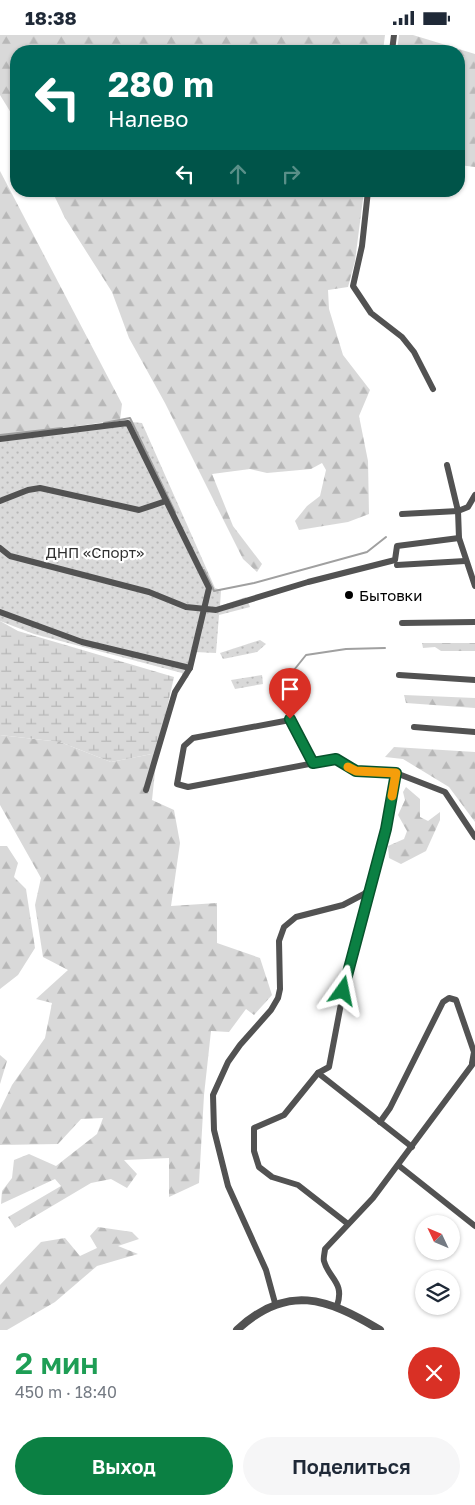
<!DOCTYPE html>
<html lang="ru">
<head>
<meta charset="utf-8">
<style>
	:root { --surface:#fff; --page:#f6f6f7; --text:#1f2937; --muted:#747a83; --accent:#0b8043 }
	body { margin:0; font-family:"Golos Text",sans-serif; background:var(--page); color:var(--text); height:100vh; display:flex; flex-direction:column; font-size:19px; white-space:nowrap }
	* { box-sizing:border-box; margin:0 }
	p { font-size:16px; color:var(--muted) }
	.icon { flex:none; width:28px; height:28px; fill:none; stroke:currentColor; stroke-width:2; stroke-linecap:round; stroke-linejoin:round }
	.map { position:relative; height:1295px; overflow:hidden }
	.side { display:flex; flex-direction:column; background:var(--surface); flex:1 }
	.side>* { flex:none }
	.top-card { position:absolute; left:10px; top:10px; width:455px; height:152px; border-radius:20px; box-shadow:0 1px 4px #0004; background:#00695c; color:#fff; overflow:hidden }
	.needle { width:32px; rotate:314deg }
	.buttons { position:absolute; left:415px; top:1180px; display:grid; gap:10px }
	.buttons a { display:grid; place-items:center; width:45px; height:45px; border-radius:50%; background:var(--surface); box-shadow:0 1px 4px #0004; font-size:25px }
	.pin { position:absolute; display:grid; place-items:center; width:42px; height:42px; color:#fff; margin:-51px -21px; border-radius:50% 50% 50% 0; rotate:-45deg; box-shadow:0 0 5px #0007 }
	.pin .icon { rotate:45deg }
	.me { position:absolute; width:55px; margin:-28px; rotate:12deg; stroke-linejoin:round; filter:drop-shadow(0 0 4px #0008) }
	.turn { display:flex; align-items:center; gap:18px; height:105px; padding:0 15px; font-size:22px }
	.turn .icon { width:65px; height:65px; stroke-width:2.5 }
	.turn b { display:block; font-size:35px; line-height:42px }
	.lanes { display:flex; align-items:center; height:48px; padding:0 15px; background:#0003; justify-content:center; gap:25px; direction:ltr }
	.lanes .off { opacity:.35 }
	.round { display:grid; place-items:center; flex:none; width:52px; height:52px; border-radius:26px; background:var(--page) }
	.head { display:flex; align-items:center; justify-content:space-between; height:85px; padding:0 15px }
	h1 { font-size:30px; font-weight:600; line-height:38px; color:#1e9e55 }
	.button { display:flex; gap:10px; margin-top:auto; padding:10px 15px }
	.button a { flex:1; height:58px; border-radius:30px; background:var(--accent); color:#fff; font-size:20px; font-weight:600; line-height:58px; text-align:center }
	.button a+a { background:var(--page); color:var(--text) }
	.status { display:flex; justify-content:space-between; align-items:center; height:35px; padding:0 25px; background:var(--surface); direction:ltr }
	.status svg { height:14px; fill:currentColor }
	.map>svg:first-child { display:block }
	.green { fill:url(#green-dots) }
	.forest { fill:url(#forest-firs) }
	.wetland { fill:url(#wetland-marsh) }
	.lines { fill:none; stroke-linecap:round; stroke-linejoin:round }
	.stream { stroke:#a0a0a0; stroke-width:2 }
	.minor { stroke:#525252; stroke-width:6 }
	.tertiary { stroke:#525252; stroke-width:8 }
	.route-casing { stroke:#07532c; stroke-width:12 }
	.route { stroke:#0b8043; stroke-width:9 }
	.slow { stroke:#f59e0b; stroke-width:9 }
	.poi-dot { fill:#000; stroke:#fff; stroke-width:2 }
	.labels { text-anchor:middle; dominant-baseline:central; stroke-width:4.5; stroke-linejoin:round; paint-order:stroke }
	.park-label { font-size:15px; fill:#303030; stroke:#fff }
	.poi-label { font-size:15px; fill:#000; stroke:#fff; text-anchor:start }
</style>
</head>
<body>
<div class="status"><b>18:38</b><svg viewBox="0 0 49 12"><path d="M0 12V9h3v3zM5 12V6h3v6zM10 12V3h3v9zM15 12V0h3v12zM26 1h20v11H26zM47 4h2v5h-2z"/></svg></div>
<div class="map">
<svg width="475" height="1295" viewBox="0 0 475 1295">
	<defs>
		<pattern id="green-dots" width="8" height="8" patternUnits="userSpaceOnUse" patternTransform="scale(1.25)"><rect width="8" height="8" fill="#d9d9d9"/><path d="M2 2h.1M6 6h.1" fill="none" stroke="#b8b8b8" stroke-width="1.8" stroke-linecap="round"/></pattern>
		<pattern id="forest-firs" width="22" height="20" patternUnits="userSpaceOnUse" patternTransform="scale(1.25)"><rect width="22" height="20" fill="#d9d9d9"/><path d="M5 1l3.5 6h-7zM16 11l3.5 6h-7z" fill="#b8b8b8"/></pattern>
		<pattern id="wetland-marsh" width="20" height="14" patternUnits="userSpaceOnUse" patternTransform="scale(1.25)"><rect width="20" height="14" fill="#d9d9d9"/><path d="M1 5h8M5 5V1M11 12h8M15 12V8" fill="none" stroke="#b8b8b8"/></pattern>
	</defs>
	<rect width="100%" height="100%" fill="#fff"/>
	<g class="green">
		<polygon points="119,386 142,388 215,553 221,555 220,571 246,562 250,572 219,580 216,618 195,617 188,643 182,642 182,638 34,599 0,586 0,405"/>
		<polygon points="260,605 266,609 257,617 223,624 220,618"/>
		<polygon points="262,640 263,649 235,654 231,645"/>
	</g>
	<g class="forest">
		<polygon points="0,0 385,0 383,16 16,16 16,86 0,60"/>
		<polygon points="399,0 413,0 475,19 475,132 459,130 459,16 397,16"/>
		<polygon points="0,136 122,369 120,385 0,402"/>
		<polygon points="52,156 364,156 355,226 348,252 328,255 329,274 343,320 370,355 359,381 368,426 369,479 348,487 299,495 295,486 307,471 320,461 326,435 322,428 311,434 267,438 250,434 212,439 233,491 262,529 257,537 243,524 165,368 129,303 112,257 65,183"/>
		<polygon points="422,608 475,608 475,616 441,616 435,612 423,613"/>
		<polygon points="404,660 475,663 475,673 406,668"/>
		<polygon points="0,700 60,707 111,727 157,718 152,765 174,775 180,808 171,871 217,868 217,908 260,923 272,960 254,980 246,974 229,997 211,996 204,1060 199,1148 169,1162 169,1123 124,1125 137,1139 127,1153 111,1144 91,1148 15,1193 8,1182 61,1151 55,1144 1,1169 2,1156 12,1143 14,1125 29,1119 56,1131 97,1099 103,1083 81,1084 58,1109 0,1110 0,1075 12,1050 45,1003 52,968 36,964 68,935 43,922 35,870 41,843 0,770"/>
		<polygon points="394,712 475,717 475,787 449,752 403,724 385,722"/>
		<polygon points="406,752 420,764 420,782 428,786 440,777 440,785 426,816 401,829 389,823 388,811 404,804 407,796 398,780 405,765 403,757"/>
		<polygon points="0,811 7,811 18,828 14,842 26,854 35,913 18,940 0,954"/>
		<polygon points="0,1020 7,1026 0,1049"/>
		<polygon points="98,1192 132,1197 139,1204 118,1211 138,1219 97,1231 55,1267 7,1295 0,1295 0,1250 41,1207 65,1203 80,1221 97,1213 90,1201"/>
	</g>
	<polygon class="wetland" points="0,586 18,596 174,642 157,718 111,727 60,707 0,700"/>
	<g class="lines">
		<g class="stream">
			<polyline points="104,388 130,383 175,477"/>
			<polyline points="0,400 62,393"/>
			<polyline points="204,535 214,556 254,548 367,517 386,502"/>
			<polyline points="286,645 306,620 346,614 385,613"/>
		</g>
		<g class="minor">
			<polyline points="392,16 394,0"/>
			<polyline points="368,156 362,211 353,251 371,278 402,302 414,317 433,354"/>
			<polyline points="0,404 128,388 209,553 190,633 175,657 146,755"/>
			<polyline points="447,430 458,476 459,503 475,551"/>
			<polyline points="0,466 28,455 40,453 139,475 166,466"/>
			<polyline points="402,479 458,476 468,472 475,460"/>
			<polyline points="0,513 10,521 149,557 186,572 216,575 308,547 395,525 397,511 459,503"/>
			<polyline points="397,530 465,526"/>
			<polyline points="0,577 82,607 190,633"/>
			<polyline points="402,588 475,587"/>
			<polyline points="399,640 475,645"/>
			<polyline points="414,692 475,697"/>
			<polyline points="313,728 290,685 193,703 184,711 177,749 188,752 336,724 356,736 396,738"/>
			<polyline points="318,1038 412,1112"/>
			<polyline points="380,1087 390,1073 443,967 449,963 456,965 474,1017 472,1028"/>
			<polyline points="398,1130 475,1191"/>
			<polyline points="348,1189 298,1150 272,1142 259,1132 254,1116 254,1093 284,1080 318,1038 329,1032 347,937 362,893 368,856"/>
			<polyline points="275,1268 266,1235 228,1151 214,1095 213,1060 228,1027 240,1010 271,975 278,963 280,954 279,906 284,892 296,882 343,870 364,859 372,851 386,794 396,738 445,757 475,802"/>
			<path d="M337,1271C345,1247 329,1244 324,1226C323,1223 325,1217 325,1214L373,1163L475,1026"/>
		</g>
		<path class="tertiary" d="M237,1295C287,1248 327,1263 380,1295"/>
	</g>
	<g class="lines">
		<g class="route-casing">
			<polyline id="route" points="290,684 313,728 336,724 356,736 396,738 386,794 343,956"/>
		</g>
		<use href="#route" class="route"/>
		<polyline class="slow" points="348,732 356,736 396,738 392,761"/>
	</g>
	<circle class="poi-dot" cx="349" cy="560" r="5"/>
	<g class="labels">
		<g class="park-label">
			<text x="95" y="517">ДНП «Спорт»</text>
		</g>
		<g class="poi-label">
			<text x="359" y="560">Бытовки</text>
		</g>
	</g>
</svg>
<div class="buttons">
<a><svg class="needle" viewBox="-14 -14 28 28"><path d="M0-13l5 13h-10z" fill="#e53935"/><path d="M0 13l5-13h-10z" fill="#747a83"/></svg></a>
<a><svg class="icon" aria-label="layers" viewBox="0 0 24 24"><path d="M12 4l9 5-9 5-9-5zM3 14l9 5 9-5"/></svg></a>
</div>
<div class="pin" style="left:290px;top:684px;background:#d93025"><svg class="icon" aria-label="arrive" viewBox="0 0 24 24"><path d="M6 21V4h12l-3 4 3 4H6"/></svg></div>
<svg class="me" style="left:343px;top:956px" viewBox="-20 -20 40 40"><path d="M0-17L14 15 0 8-14 15z" fill="#0b8043" stroke="#fff" stroke-width="4"/></svg>
<div class="top-card">
<div class="turn"><svg class="icon" aria-label="left" viewBox="0 0 24 24"><path d="M17 20v-9H6M10 6l-5 5 5 5"/></svg><div><b>280 m</b>Налево</div></div>
<div class="lanes"><svg class="icon" aria-label="left" viewBox="0 0 24 24"><path d="M17 20v-9H6M10 6l-5 5 5 5"/></svg><svg class="icon off" aria-label="ahead" viewBox="0 0 24 24"><path d="M12 20V5M6 11l6-6 6 6"/></svg><svg class="icon off" aria-label="right" viewBox="0 0 24 24"><path d="M7 20v-9h11M14 6l5 5-5 5"/></svg></div>
</div>
</div>
<section class="side">
<div class="head"><div><h1>2 мин</h1><p>450 m · 18:40</p></div><a class="round" style="background:#d93025;color:#fff"><svg class="icon" aria-label="close" viewBox="0 0 24 24"><path d="M6 6l12 12M18 6L6 18"/></svg></a></div>
<div class="button"><a>Выход</a><a>Поделиться</a></div>
</section>
</body>
</html>
